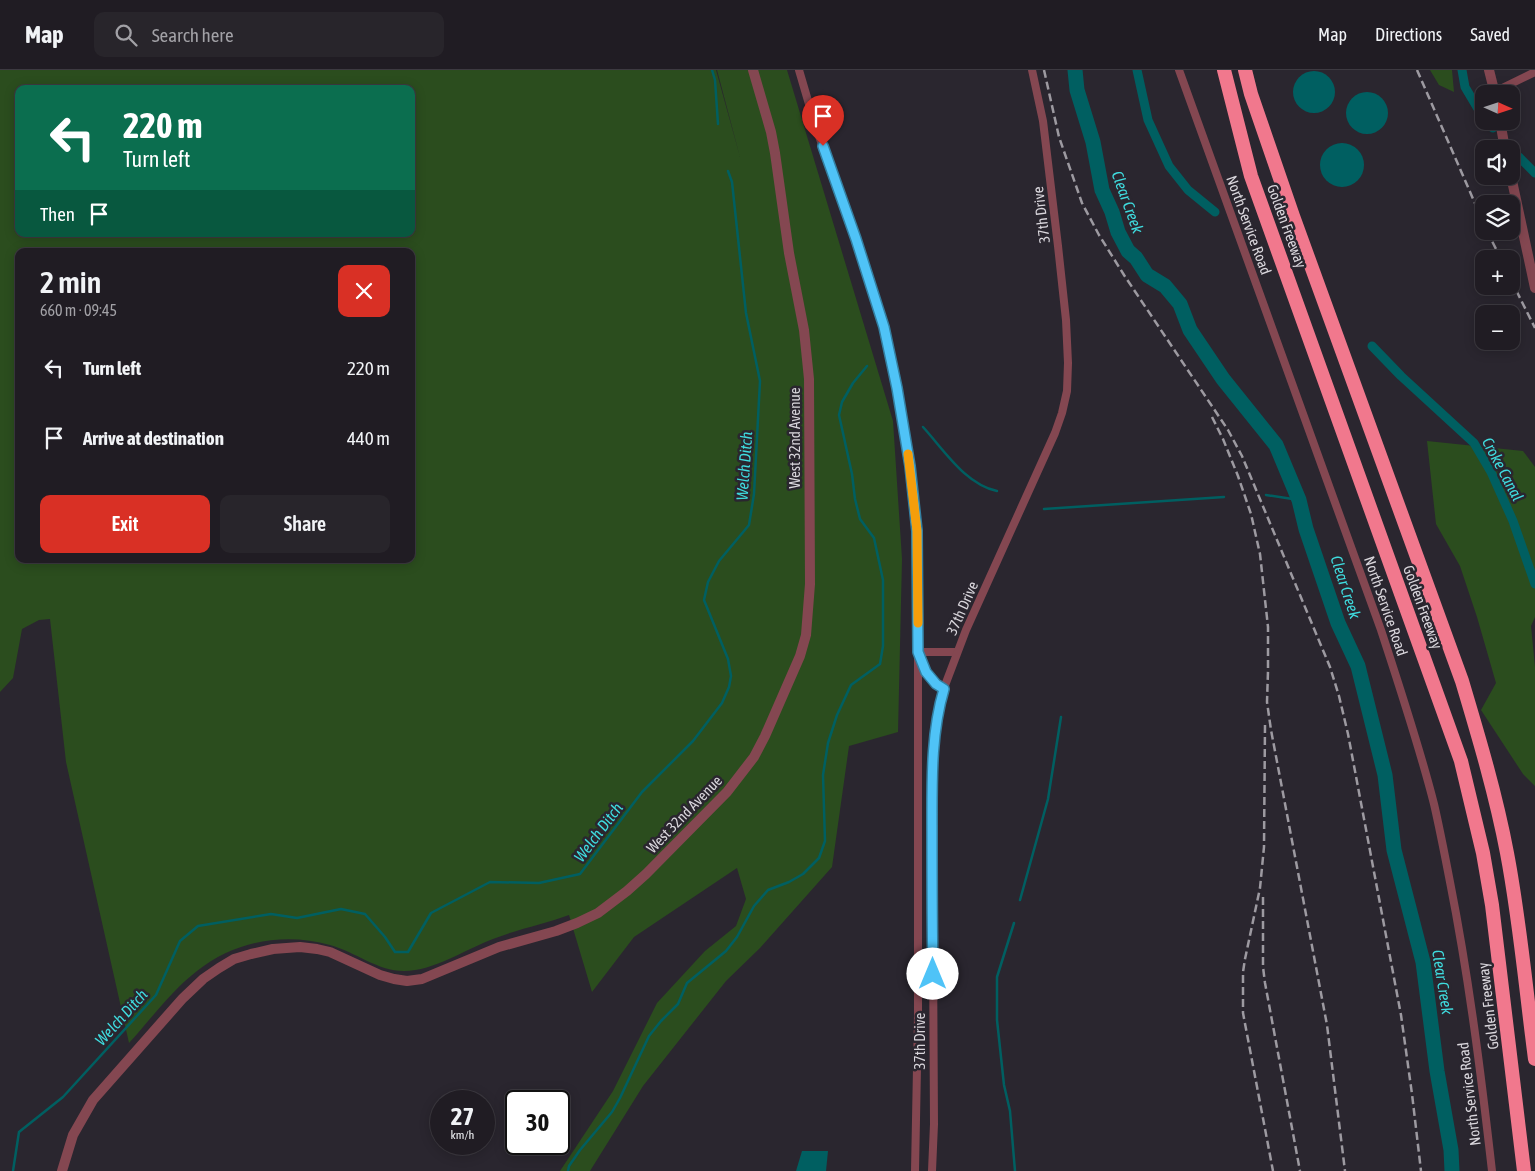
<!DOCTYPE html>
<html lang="en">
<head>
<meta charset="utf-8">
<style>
	:root { --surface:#201c23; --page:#28252b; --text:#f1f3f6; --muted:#a2a1a6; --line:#3d3a41; --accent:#d93025 }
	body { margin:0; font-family:"Asap Condensed",sans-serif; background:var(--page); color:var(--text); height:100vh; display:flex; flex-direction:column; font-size:19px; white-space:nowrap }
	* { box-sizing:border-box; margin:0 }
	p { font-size:16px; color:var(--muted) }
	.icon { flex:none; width:28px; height:28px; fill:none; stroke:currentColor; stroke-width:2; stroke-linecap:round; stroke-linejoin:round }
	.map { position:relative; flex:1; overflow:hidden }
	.details { position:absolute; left:15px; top:178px; width:400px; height:315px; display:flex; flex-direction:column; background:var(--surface); border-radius:10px; box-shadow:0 2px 12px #0003,0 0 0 1px var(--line) }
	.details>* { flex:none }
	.hud { position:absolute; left:15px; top:15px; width:400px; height:152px; border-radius:10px; box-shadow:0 2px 12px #0003,0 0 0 1px var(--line); background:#0b6e4f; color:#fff; overflow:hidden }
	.needle { width:32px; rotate:93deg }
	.buttons { position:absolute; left:1475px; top:15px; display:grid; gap:10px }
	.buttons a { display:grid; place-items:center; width:45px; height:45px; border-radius:10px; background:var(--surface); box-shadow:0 2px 12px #0003,0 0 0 1px var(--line); font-size:25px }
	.speed { position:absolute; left:430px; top:1020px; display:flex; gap:10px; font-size:25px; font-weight:700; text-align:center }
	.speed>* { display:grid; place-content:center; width:65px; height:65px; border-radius:50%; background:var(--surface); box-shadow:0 2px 12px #0003,0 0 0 1px var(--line); line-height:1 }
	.speed small { font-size:12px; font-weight:400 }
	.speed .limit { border:2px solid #111; border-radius:8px; background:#fff; color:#111 }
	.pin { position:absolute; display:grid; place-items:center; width:42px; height:42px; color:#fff; margin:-51px -21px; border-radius:50% 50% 50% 0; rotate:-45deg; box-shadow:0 0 5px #0007 }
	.pin .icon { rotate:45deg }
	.me { position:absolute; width:55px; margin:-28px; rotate:0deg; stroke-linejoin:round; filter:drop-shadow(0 0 4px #0008) }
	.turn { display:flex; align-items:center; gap:18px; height:105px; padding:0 25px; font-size:22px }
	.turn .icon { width:65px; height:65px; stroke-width:2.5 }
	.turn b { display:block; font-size:35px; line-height:42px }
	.then { display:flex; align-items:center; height:48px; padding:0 25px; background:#0003; gap:10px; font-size:19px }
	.round { display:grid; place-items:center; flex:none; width:52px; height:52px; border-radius:10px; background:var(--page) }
	.head { display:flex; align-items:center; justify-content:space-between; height:85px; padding:0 25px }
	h1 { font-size:30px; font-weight:600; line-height:38px }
	.action { display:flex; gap:10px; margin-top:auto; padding:10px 25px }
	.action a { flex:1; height:58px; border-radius:10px; background:var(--accent); color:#fff; font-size:20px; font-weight:600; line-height:58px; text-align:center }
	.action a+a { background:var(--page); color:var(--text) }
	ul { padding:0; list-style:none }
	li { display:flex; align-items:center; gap:15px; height:70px; padding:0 25px }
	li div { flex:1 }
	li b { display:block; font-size:19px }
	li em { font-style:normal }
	header { display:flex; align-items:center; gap:30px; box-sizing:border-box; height:70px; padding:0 25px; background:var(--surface); border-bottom:1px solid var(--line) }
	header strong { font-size:24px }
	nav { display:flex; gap:28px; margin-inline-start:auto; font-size:18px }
	.search { width:350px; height:45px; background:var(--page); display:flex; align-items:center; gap:12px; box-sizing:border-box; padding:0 18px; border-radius:10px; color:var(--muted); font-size:19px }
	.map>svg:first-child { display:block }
	.green { fill:#2b4d1e; fill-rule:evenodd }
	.water { fill:#005f61 }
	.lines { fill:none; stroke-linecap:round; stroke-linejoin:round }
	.stream { stroke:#005f61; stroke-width:2.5 }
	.canal { stroke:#005f61; stroke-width:9 }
	.river { stroke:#005f61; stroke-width:15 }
	.minor { stroke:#844751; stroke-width:8 }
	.tertiary { stroke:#844751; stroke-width:10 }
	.motorway { stroke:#f1788d; stroke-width:14 }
	.rail { stroke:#9d9aa1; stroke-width:2.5; stroke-dasharray:8 4; stroke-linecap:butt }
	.route-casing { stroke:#337fa1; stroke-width:12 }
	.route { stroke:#4fc3f7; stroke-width:9 }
	.slow { stroke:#f59e0b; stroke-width:9 }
	.labels { text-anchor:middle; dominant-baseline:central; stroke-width:5; stroke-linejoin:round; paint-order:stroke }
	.street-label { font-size:15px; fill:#d9d6dc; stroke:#2a262f }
	.water-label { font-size:16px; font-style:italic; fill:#3fdbde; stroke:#2a262f }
</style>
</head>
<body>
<header>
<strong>Map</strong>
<div class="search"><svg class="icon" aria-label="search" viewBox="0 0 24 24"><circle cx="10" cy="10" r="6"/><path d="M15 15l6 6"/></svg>Search here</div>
<nav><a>Map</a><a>Directions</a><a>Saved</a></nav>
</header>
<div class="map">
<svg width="1535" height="1101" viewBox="0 0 1535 1101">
	<rect width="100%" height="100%" fill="#2a262f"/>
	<g class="green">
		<path d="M0,0H716L740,87L717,0H787L893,351L902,489L898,662L849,676L832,797L760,878L726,911L643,1016L590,1101H560L613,1021L657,933L705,881L736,856L746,829L737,798L634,867L592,922L569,845C545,854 518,859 493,869C466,879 434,901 404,901C377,901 356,882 330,875C284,862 235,871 197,901C171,921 151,949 129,973L66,692L50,549L39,550L22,559L13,608L0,622ZM19,19H411V164H19ZM19,181H411V489H19Z"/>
		<polygon points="1430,0 1452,0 1454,22 1439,15"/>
		<polygon points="1427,371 1523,381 1535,397 1535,547 1531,556 1535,597 1535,716 1523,704 1481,640 1496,613 1477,547 1460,496 1436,454"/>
	</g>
	<g class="water">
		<circle cx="1314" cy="22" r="21"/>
		<circle cx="1367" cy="43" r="21"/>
		<circle cx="1342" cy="95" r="22"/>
		<polygon points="802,1081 828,1081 826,1101 796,1101"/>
	</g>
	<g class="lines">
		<g class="stream">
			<polyline points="712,0 715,10 718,54"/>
			<path d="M923,357C944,380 965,414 997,421"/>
			<polyline points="1266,425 1299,430"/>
			<polyline points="1044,439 1224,427"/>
			<polyline points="1020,830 1048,729 1061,647"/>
			<polyline points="1014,853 997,907 997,950 1004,1015 1010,1041 1015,1101"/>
			<polyline points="13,1101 19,1062 63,1027 156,925 180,871 198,856 271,844 297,848 341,839 365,844 385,867 395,882 408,882 431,843 490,812 539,813 580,804 642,722 693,671 722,633 729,617 731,606 728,589 704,530 708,512 719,491 749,455 754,424 760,311 746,243 732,112 728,101"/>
			<polyline points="568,1101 569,1096 580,1080 612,1042 620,1028 649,966 661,951 678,934 687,913 726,881 737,867 754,836 768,820 789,812 803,804 819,788 825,771 823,705 828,673 837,645 851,615 880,594 883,576 883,510 874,468 860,449 855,429 852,404 839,345 842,332 853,313 867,296"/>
		</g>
		<g class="canal">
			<polyline points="1137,0 1148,50 1169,96 1188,120 1215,142"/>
			<polyline points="1462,0 1465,17 1484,49"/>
			<polyline points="1485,51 1493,58"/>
			<polyline points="1519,87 1535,103"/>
			<polyline points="1372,276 1401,306 1474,373 1491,402 1513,451 1535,514"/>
		</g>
		<polyline class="river" points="1075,0 1077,20 1093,72 1102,120 1112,142 1118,162 1128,181 1136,188 1147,205 1165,216 1180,234 1190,260 1223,309 1276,375 1299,430 1306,459 1338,553 1358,596 1385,705 1394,780 1423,892 1437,1001 1451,1080 1452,1101"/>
		<g class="minor">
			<polyline points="799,0 816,58 856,169 883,257 897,318 910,396 917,461 918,582 957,582"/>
			<path d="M1179,0L1381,560C1400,618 1419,675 1434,734C1440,760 1445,786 1450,812C1469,908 1481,1004 1492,1101"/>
			<polyline points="1494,22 1535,2"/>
			<path d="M920,586C925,600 930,611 944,619"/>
			<polyline points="915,1101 918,946 918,582"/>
			<polyline points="932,1101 934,1054 932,695 939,634 944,618 966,560 1055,363 1062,343 1067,321 1068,293 1066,250 1058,176 1043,51 1032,0"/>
		</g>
		<g class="tertiary">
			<polyline points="1489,0 1495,24"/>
			<polyline points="1500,51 1505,79"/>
			<polyline points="1511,106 1535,218"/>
			<polyline points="62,1101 73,1065 93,1030 183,928 203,909 219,898 234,889 251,884 273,879 300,877 317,879 330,882 380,905 394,909 407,911 422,909 499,877 556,861 577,853 598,843 627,821 646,804 727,722 754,687 765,666 800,586 806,565 810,514 809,309 804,260 789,183 775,83 771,62 753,0"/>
		</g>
		<g class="motorway">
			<polyline points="1224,0 1251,106 1461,691 1483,783 1492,835 1524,1101"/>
			<path d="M1245,0L1251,24L1293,146L1462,611C1479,668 1496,725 1507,783C1520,851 1526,921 1535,989"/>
		</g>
		<g class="rail">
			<polyline points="1044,0 1059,67 1082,133 1099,165 1124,205 1228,360 1242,386 1330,597 1339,626 1348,664 1401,945 1412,1024 1421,1101"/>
			<polyline points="1417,0 1484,154"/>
			<polyline points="1487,161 1501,189"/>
			<polyline points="1511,210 1535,258"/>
			<polyline points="1212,347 1223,369 1238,406 1251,444 1260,484 1268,557 1268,601 1267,632 1271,660 1327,955 1345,1101"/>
			<polyline points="1265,655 1264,777 1260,818 1245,889 1243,902 1243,943 1273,1101"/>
			<polyline points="1263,827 1263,897 1265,913 1300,1101"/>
		</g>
	</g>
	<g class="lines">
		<g class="route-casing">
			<path id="route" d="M823,76L856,169L884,257L897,318L910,396L917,461L918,582L926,602L936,614L944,619C931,663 932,710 932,755C932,805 932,855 933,904"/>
		</g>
		<use href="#route" class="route"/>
		<polyline class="slow" points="908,384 917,461 918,553"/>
	</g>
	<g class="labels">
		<g class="street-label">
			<text transform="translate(1041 145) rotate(-97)">37th Drive</text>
			<text transform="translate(1249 155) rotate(70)">North Service Road</text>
			<text transform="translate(1287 156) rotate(70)">Golden Freeway</text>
			<text transform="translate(794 368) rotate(-90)">West 32nd Avenue</text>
			<text transform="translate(1386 536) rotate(71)">North Service Road</text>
			<text transform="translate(1423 537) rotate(70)">Golden Freeway</text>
			<text transform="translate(962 538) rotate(-66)">37th Drive</text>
			<text transform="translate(684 744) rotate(-46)">West 32nd Avenue</text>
			<text transform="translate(1488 936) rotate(-97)">Golden Freeway</text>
			<text transform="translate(919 971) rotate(-90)">37th Drive</text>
			<text transform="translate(1469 1024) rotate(-97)">North Service Road</text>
		</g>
		<g class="water-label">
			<text transform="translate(1128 132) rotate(70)">Clear Creek</text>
			<text transform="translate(744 396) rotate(-86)">Welch Ditch</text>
			<text transform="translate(1503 399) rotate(62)">Croke Canal</text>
			<text transform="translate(1346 517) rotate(72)">Clear Creek</text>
			<text transform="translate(598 762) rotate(-53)">Welch Ditch</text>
			<text transform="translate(1443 912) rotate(81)">Clear Creek</text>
			<text transform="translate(121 947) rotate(-48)">Welch Ditch</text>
		</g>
	</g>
</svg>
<div class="buttons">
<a><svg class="needle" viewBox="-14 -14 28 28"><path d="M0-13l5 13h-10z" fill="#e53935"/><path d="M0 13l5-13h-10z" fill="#a2a1a6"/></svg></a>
<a><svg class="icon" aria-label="sound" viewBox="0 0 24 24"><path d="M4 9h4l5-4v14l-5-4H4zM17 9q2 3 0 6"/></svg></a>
<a><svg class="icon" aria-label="layers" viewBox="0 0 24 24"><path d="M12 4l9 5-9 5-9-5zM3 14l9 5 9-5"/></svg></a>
<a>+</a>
<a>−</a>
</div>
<div class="speed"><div>27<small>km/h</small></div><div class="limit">30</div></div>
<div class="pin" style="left:823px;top:76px;background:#d93025"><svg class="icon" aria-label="arrive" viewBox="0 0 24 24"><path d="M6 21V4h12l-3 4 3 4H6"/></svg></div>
<svg class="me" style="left:933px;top:904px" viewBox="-20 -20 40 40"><circle r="19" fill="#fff"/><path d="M0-13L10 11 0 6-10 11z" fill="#4fc3f7"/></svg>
<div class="hud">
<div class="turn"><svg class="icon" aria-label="left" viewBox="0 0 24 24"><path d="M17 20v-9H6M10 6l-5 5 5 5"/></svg><div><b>220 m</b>Turn left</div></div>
<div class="then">Then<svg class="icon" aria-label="arrive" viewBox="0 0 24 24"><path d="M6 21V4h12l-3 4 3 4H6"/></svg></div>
</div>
<section class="details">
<div class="head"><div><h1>2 min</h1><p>660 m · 09:45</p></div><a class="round" style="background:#d93025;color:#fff"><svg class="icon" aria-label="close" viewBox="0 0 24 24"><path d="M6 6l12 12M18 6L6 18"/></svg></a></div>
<ul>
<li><svg class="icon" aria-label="left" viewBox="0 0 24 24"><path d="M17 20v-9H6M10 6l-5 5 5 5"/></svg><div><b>Turn left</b></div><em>220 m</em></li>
<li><svg class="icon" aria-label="arrive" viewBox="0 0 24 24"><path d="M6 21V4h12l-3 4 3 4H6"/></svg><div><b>Arrive at destination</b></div><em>440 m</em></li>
</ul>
<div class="action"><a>Exit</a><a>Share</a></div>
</section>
</div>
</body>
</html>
